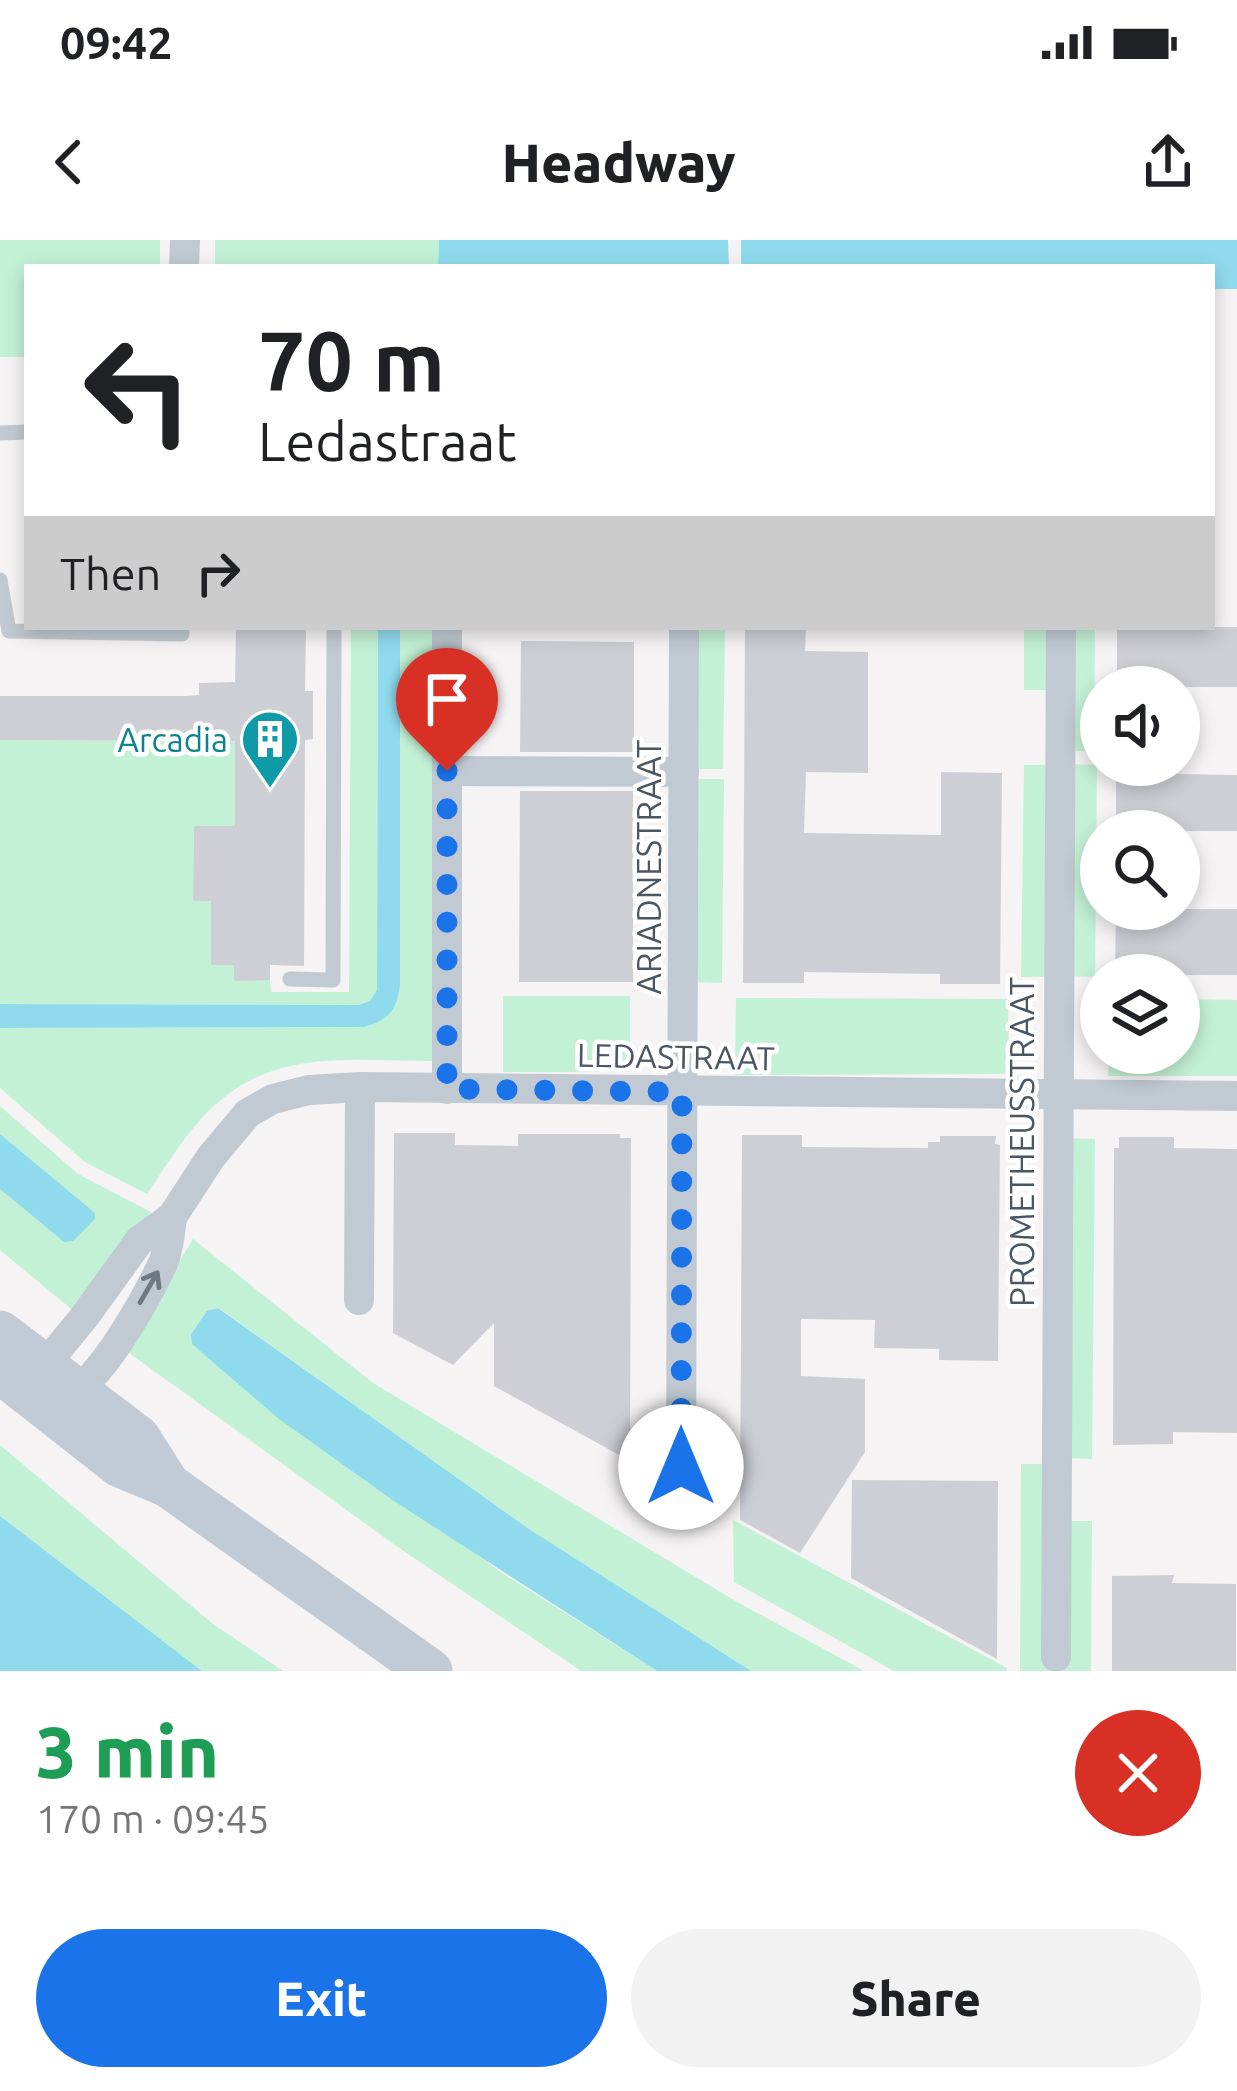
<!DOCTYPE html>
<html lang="en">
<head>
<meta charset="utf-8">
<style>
	:root { --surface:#fff; --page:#f2f2f2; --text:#202124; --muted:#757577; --accent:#1a73e8 }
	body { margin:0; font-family:Ubuntu,sans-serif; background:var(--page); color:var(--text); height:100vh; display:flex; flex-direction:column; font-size:45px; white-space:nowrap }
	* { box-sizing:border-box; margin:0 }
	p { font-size:39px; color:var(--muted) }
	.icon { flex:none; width:66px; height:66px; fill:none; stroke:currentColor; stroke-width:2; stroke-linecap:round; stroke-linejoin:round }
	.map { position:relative; height:1431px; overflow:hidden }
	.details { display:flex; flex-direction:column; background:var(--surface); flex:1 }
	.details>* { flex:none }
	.guide { position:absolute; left:24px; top:24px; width:1191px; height:366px; border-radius:0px; box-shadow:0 6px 18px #0003; background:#fff; color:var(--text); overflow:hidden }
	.buttons { position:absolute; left:1080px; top:426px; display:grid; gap:24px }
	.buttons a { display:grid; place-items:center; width:120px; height:120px; border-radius:50%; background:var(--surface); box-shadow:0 6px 18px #0003; font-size:60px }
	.pin { position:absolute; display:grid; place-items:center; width:102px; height:102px; color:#fff; margin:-123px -51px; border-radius:50% 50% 50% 0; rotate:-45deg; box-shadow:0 0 12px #0007 }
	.pin .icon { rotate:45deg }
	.me { position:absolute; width:132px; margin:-66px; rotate:0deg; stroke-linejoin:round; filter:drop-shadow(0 0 9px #0008) }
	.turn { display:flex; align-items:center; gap:42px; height:252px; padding:0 36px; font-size:54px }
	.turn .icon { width:156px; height:156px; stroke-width:2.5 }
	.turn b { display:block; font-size:84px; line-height:102px }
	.then { display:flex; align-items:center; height:114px; padding:0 36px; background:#0003; gap:24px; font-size:45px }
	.round { display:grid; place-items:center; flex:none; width:126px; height:126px; border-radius:63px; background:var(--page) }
	.head { display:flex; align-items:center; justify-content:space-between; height:204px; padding:0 36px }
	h1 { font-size:72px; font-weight:800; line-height:90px; color:#1e9e55 }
	.button { display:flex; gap:24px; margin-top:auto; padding:24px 36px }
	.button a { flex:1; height:138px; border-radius:72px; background:var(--accent); color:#fff; font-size:48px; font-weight:800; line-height:138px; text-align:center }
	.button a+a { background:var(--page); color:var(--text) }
	.status { display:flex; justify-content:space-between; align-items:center; height:84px; padding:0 60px; background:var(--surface); direction:ltr }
	.status svg { height:33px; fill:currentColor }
	header { display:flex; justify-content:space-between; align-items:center; height:156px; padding:0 36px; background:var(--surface); font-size:54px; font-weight:800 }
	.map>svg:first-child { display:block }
	.green { fill:#c3f1d5 }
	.water { fill:#90daee }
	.building { fill:#cdcfd5 }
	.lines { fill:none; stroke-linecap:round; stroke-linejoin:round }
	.lane { stroke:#c1cad2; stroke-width:15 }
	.street { stroke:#c1cad2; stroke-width:30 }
	.secondary { stroke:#c1cbd6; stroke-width:45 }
	.oneway { stroke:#6e7983 }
	.route { stroke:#1a73e8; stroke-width:21; stroke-dasharray:0 37.8 }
	.labels { text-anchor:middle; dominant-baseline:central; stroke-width:9; stroke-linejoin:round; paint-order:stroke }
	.culture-label { font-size:33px; fill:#0d838f; stroke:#fff; text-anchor:end }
	.street-label { font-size:33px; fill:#4a5661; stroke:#fff }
</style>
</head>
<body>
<div class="status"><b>09:42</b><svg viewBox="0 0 49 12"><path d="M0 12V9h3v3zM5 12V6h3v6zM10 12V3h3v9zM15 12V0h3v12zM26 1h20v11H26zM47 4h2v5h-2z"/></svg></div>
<header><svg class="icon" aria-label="back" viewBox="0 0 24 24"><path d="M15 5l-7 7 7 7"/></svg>Headway<svg class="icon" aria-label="share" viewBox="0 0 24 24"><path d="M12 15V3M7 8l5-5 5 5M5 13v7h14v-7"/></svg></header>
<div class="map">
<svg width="1237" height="1431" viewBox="0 0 1237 1431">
	<rect width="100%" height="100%" fill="#f5f3f3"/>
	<g class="green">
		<polygon points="0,0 160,0 160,27 27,27 27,117 0,117"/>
		<polygon points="215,0 439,0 438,27 215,27"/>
		<polygon points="351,387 378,387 377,750 370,761 358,765 0,764 0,500 235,501 235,586 194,587 193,660 211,661 211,725 234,725 235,740 270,740 271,752 349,752"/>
		<path d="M400,387H436L434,821C345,821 267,806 201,879C181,901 164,929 147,954L85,922L0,848V788L364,787C389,779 395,771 400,746Z"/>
		<polygon points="698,387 725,387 723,529 697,529"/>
		<rect x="1024" y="387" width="25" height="63"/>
		<polygon points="1072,387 1095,387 1094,511 1070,511"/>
		<polygon points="1071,524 1097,525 1095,737 1068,736"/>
		<polygon points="1024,525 1051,525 1048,737 1021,737"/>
		<polygon points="697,539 724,539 722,743 695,742"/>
		<rect x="503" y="756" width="127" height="76"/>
		<polygon points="736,758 1008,759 1009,834 735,835"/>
		<polygon points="1179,759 1237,760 1237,836 1108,836 1109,813 1179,813"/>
		<polygon points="0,866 78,934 151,972 76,1073 0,1010 0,949 64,1002 95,979 94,973 0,894"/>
		<polygon points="1069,898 1095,899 1092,1219 1068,1218"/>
		<polygon points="193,999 373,1143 737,1362 864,1431 751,1431 529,1289 219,1068 207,1071 191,1094 499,1331 657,1431 581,1431 395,1305 125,1110"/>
		<polygon points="0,1205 213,1384 283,1431 202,1431 0,1276"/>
		<polygon points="1021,1224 1044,1224 1068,1281 1092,1281 1091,1431 1020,1431"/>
		<polygon points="733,1280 1007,1428 1007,1431 894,1431 734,1342"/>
	</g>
	<g class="water">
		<polygon points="439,0 728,0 729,27 438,27"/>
		<polygon points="741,0 1237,0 1237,49 1212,49 1212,27 741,27"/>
		<path d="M378,387H400V746C396,771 389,780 364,787L0,788V764L358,765L370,761L377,750Z"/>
		<polygon points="0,894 95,973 95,979 73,1001 64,1002 0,949"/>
		<polygon points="218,1068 529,1289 751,1431 657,1431 394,1261 279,1179 192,1104 191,1094 207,1071"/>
		<polygon points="0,1276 202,1431 0,1431"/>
	</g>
	<g class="building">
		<polygon points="236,387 306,387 305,451 313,451 313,499 305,500 304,726 270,725 270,740 234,741 234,725 211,725 211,661 193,661 194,586 235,586 235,501 0,500 0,456 187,456 199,455 199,443 235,442"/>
		<polygon points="745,387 806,387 805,411 868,412 868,533 806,532 804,593 941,595 941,532 1002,533 1000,744 940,744 940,734 804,732 804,743 743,743"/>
		<rect x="1117" y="387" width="120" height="60"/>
		<polygon points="521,401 634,402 634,512 520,512"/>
		<polygon points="1116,525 1177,525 1177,534 1237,535 1237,591 1116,591"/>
		<polygon points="520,551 633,551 633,742 519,742"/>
		<polygon points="1116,669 1237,669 1237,735 1115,735"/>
		<polygon points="394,893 455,893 455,905 518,906 518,894 620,894 620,898 631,898 630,1221 494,1146 494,1083 453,1125 393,1093"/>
		<polygon points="742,895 802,895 802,907 928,908 928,902 940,902 940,896 996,896 995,904 1000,905 998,1121 939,1120 939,1109 874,1108 875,1080 801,1079 801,1136 865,1139 865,1212 800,1313 740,1280"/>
		<polygon points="1119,897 1174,897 1174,908 1237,909 1237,1193 1173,1192 1173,1204 1113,1205 1114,908 1119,908"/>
		<polygon points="852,1240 998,1241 997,1419 851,1338"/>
		<polygon points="1174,1335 1172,1343 1236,1344 1236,1431 1112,1431 1112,1336"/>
	</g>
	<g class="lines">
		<g class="lane">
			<polyline points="0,193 27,192"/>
			<polyline points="0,340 9,391 182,394 182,387"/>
			<polyline points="290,739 333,740 334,387"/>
		</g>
		<g class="street">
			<polyline points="184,27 185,0"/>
			<polyline points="447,531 684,532"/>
			<polyline points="447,849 447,387"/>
			<polyline points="359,1060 360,847"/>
			<polyline points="43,1142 43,1127 85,1076 139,1001 172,977 211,917 248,873 273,859 309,850 360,847 1237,856"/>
			<path d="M65,1157C99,1145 147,1057 163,1023C169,1009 170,992 172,977"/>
			<polyline points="681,1227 684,387"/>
			<polyline points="1056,1417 1061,387"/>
		</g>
		<g class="secondary">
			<polyline points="0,1093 138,1198 168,1245"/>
			<polyline points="0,1131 120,1225 168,1245 430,1431"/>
		</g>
	</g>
	<defs><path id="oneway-shaft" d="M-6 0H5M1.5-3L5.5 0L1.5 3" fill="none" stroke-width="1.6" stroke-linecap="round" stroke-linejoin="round" transform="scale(3)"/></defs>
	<use class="oneway" href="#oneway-shaft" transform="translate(149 1047) rotate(-60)"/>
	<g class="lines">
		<polyline class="route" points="447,531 447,849 682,852 681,1227"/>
	</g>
	<defs>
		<g id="building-pin" transform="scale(3)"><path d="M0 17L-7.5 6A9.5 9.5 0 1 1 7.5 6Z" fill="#0f9aa8" stroke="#fff"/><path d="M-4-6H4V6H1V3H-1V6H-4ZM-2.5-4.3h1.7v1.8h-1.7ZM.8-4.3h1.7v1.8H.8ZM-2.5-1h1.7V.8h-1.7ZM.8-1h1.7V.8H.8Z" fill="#fff"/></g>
	</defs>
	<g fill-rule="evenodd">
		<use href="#building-pin" x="270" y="499"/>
	</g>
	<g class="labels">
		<g class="culture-label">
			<text x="228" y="499">Arcadia</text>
		</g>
		<g class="street-label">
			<text transform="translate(648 627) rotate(-90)">ARIADNESTRAAT</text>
			<text transform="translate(676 816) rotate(1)">LEDASTRAAT</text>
			<text transform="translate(1021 902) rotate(-90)">PROMETHEUSSTRAAT</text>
		</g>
	</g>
</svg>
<div class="buttons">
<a><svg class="icon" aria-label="sound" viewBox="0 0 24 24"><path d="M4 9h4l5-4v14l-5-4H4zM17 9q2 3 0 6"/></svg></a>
<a><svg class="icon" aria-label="search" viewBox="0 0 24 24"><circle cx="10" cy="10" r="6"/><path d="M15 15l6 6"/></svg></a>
<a><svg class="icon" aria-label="layers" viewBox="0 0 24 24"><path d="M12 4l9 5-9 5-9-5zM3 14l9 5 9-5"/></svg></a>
</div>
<div class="pin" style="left:447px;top:531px;background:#d93025"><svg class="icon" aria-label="arrive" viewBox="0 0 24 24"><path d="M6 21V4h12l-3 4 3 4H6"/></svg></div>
<svg class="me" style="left:681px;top:1227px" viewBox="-20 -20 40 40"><circle r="19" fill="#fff"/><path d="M0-13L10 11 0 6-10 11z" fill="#1a73e8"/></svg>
<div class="guide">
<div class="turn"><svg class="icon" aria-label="left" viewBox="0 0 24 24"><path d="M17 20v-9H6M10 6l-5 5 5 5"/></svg><div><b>70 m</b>Ledastraat</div></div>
<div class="then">Then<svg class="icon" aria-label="right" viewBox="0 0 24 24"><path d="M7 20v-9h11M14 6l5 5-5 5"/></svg></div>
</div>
</div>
<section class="details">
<div class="head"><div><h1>3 min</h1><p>170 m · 09:45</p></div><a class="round" style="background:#d93025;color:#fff"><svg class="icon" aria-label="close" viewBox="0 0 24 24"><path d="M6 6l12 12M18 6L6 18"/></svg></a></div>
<div class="button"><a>Exit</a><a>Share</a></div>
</section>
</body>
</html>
